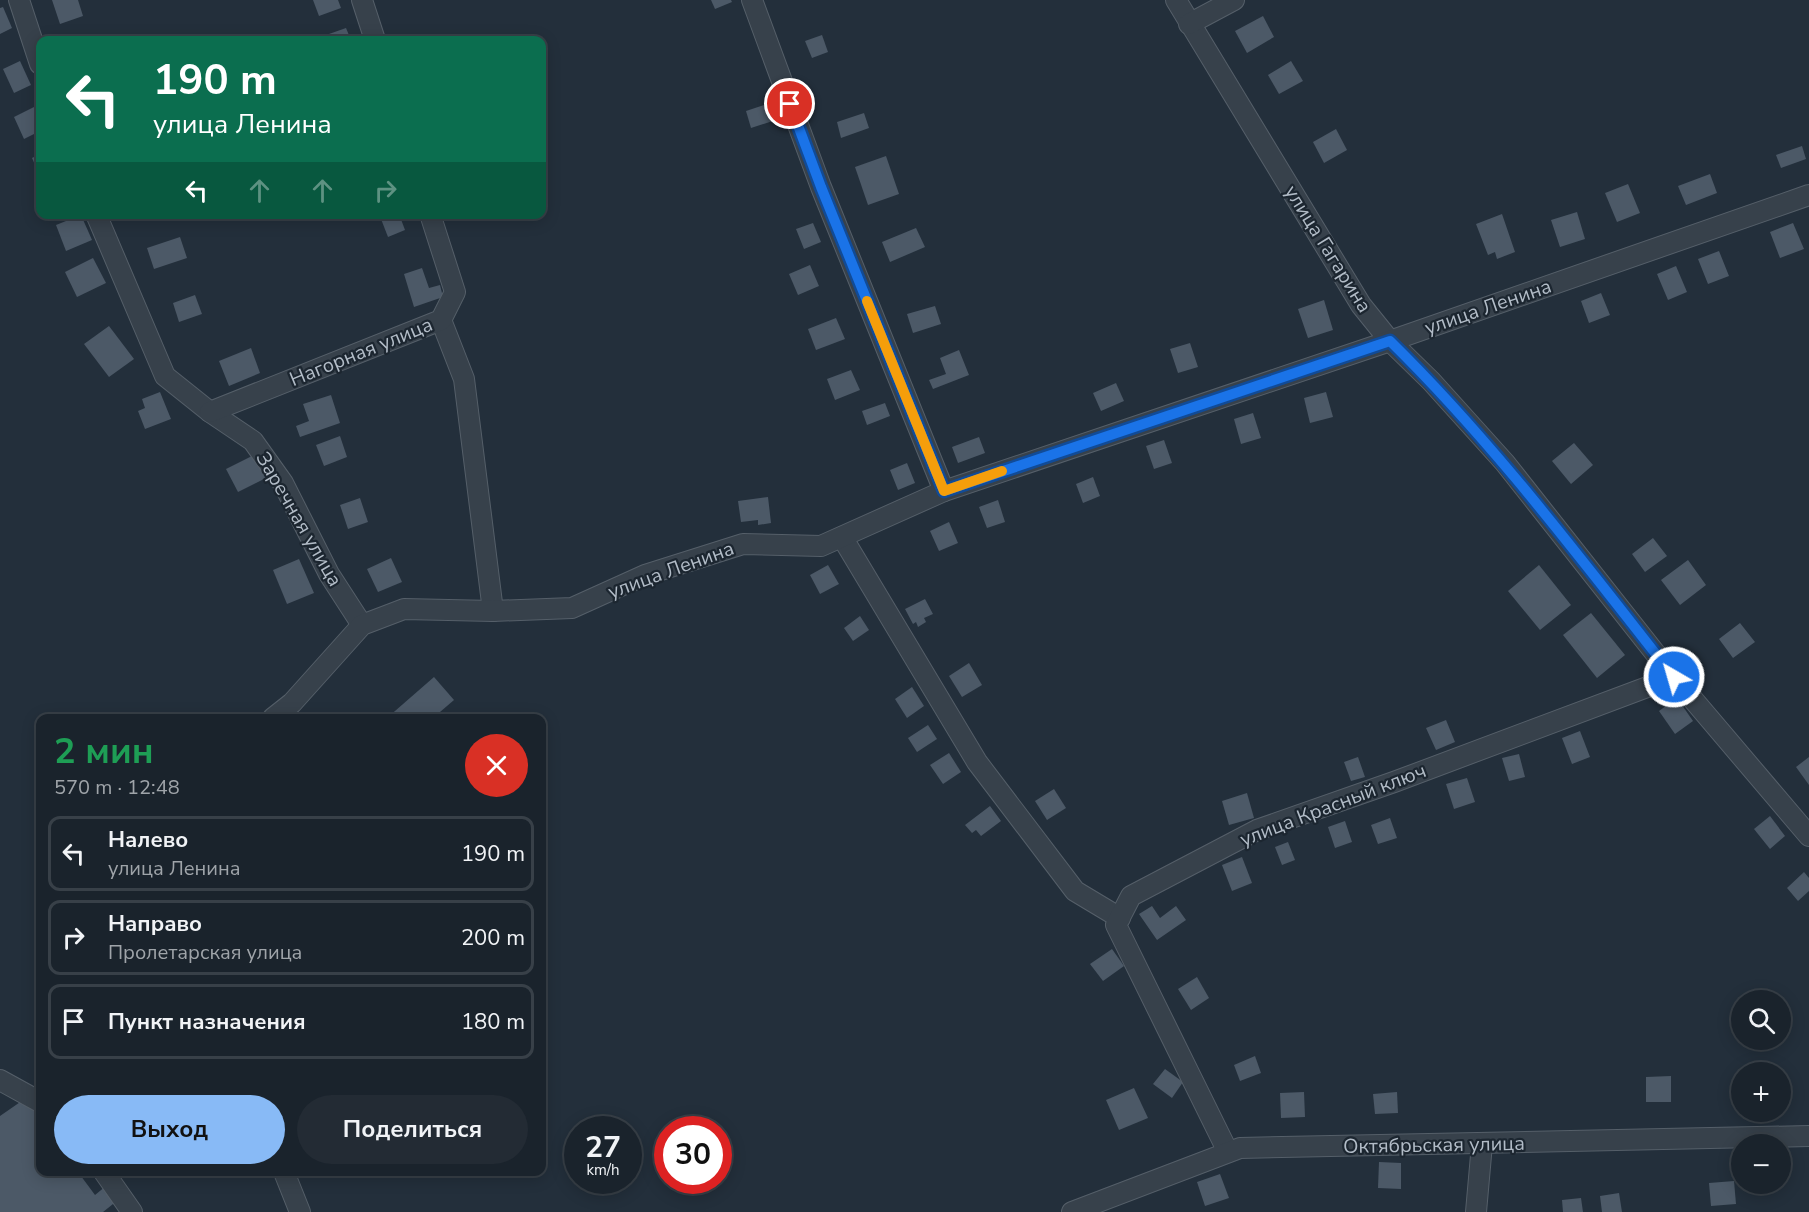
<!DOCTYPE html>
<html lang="ru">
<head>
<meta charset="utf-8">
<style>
	:root { --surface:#1a232c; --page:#232b34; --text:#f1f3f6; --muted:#9fa4a9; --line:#384048; --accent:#88baf6 }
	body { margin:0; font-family:"Nunito Sans",sans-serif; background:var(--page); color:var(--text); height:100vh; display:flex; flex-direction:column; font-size:22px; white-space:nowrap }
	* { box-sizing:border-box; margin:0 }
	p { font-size:20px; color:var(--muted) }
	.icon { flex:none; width:33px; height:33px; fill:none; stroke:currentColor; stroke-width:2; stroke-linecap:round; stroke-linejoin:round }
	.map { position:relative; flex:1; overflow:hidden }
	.side { position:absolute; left:36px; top:714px; width:510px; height:462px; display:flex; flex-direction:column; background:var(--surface); border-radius:12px; box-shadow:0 3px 15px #0003,0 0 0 2px var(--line) }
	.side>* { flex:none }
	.banner { position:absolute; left:36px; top:36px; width:510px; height:183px; border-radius:12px; box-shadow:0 3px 15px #0003,0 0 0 2px var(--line); background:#0b6e4f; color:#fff; overflow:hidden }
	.tools { position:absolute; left:1731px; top:990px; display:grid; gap:12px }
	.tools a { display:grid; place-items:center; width:60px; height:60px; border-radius:50%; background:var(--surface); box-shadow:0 3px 15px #0003,0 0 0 2px var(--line); font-size:30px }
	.speed { position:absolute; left:564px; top:1116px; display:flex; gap:12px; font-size:30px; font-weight:700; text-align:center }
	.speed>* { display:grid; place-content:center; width:78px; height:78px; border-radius:50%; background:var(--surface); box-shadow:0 3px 15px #0003,0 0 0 2px var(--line); line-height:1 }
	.speed small { font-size:15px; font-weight:400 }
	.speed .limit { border:9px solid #d22; background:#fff; color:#111 }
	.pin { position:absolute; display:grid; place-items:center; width:51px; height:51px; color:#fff; margin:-26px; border:3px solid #fff; border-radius:50%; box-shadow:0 2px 6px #0007 }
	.me { position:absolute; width:66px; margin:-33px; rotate:322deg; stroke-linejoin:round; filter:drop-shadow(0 0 4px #0008) }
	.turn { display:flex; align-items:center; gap:21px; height:126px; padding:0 18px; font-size:27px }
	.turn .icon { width:78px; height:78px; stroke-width:2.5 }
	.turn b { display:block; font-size:42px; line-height:51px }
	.lanes { display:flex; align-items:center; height:57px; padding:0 18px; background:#0003; justify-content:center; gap:30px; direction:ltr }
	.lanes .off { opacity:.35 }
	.round { display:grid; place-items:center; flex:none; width:63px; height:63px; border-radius:32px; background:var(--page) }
	.headline { display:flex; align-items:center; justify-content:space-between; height:102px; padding:0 18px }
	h1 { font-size:36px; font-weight:700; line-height:45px; color:#1e9e55 }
	.button { display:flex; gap:12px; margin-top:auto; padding:12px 18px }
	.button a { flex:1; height:69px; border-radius:36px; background:var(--accent); color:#111; font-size:24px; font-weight:700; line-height:69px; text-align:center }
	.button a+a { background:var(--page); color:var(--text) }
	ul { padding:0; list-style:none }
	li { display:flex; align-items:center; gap:18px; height:75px; margin:0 12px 9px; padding:0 6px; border:3px solid var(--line); border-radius:12px }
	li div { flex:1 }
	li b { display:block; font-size:22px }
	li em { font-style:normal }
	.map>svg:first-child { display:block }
	.building { fill:#4c5967 }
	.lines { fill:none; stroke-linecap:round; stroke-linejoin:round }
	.minor-casing { stroke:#555f69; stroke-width:22 }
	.minor { stroke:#37414b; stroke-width:20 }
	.route-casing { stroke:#114b97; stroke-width:15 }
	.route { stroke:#1a73e8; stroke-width:10 }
	.slow { stroke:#f59e0b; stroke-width:10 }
	.labels { text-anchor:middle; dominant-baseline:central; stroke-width:4.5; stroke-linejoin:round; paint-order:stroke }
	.street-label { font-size:20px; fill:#b2bcc7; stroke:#1c2630 }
</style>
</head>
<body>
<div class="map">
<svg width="1809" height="1212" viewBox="0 0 1809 1212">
	<rect width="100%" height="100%" fill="#232f3b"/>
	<g class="building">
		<polygon points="52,0 78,0 83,16 60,24"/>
		<polygon points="313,0 338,0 341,8 319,16"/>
		<polygon points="711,0 731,0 732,2 715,9"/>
		<polygon points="3,7 12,28 0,34 0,8"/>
		<polygon points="1263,16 1274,37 1247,53 1235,31"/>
		<polygon points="346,28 351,40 331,40 329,34"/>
		<polygon points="822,35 828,52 812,58 805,41"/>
		<polygon points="20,61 31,85 14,93 3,69"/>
		<polygon points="1291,61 1303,81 1279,94 1268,75"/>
		<polygon points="770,103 776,120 751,128 746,111"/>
		<polygon points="38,105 40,131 24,139 14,117"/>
		<polygon points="864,113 869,128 841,138 837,122"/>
		<polygon points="1336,129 1347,150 1324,163 1313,142"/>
		<polygon points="1802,146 1806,159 1781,168 1776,155"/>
		<polygon points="40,154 40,176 32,158"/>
		<polygon points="886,156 899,194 868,205 855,167"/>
		<polygon points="1710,174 1717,193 1686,205 1678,186"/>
		<polygon points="1628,184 1640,213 1617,222 1605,193"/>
		<polygon points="1577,212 1585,239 1560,247 1551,220"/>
		<polygon points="392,214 399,214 405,230 388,237 381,219"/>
		<polygon points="1502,214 1515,252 1497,259 1495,252 1488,255 1476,224"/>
		<polygon points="81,215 92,240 66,251 56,225"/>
		<polygon points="813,223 821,242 804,249 796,229"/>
		<polygon points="1793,223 1804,249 1780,258 1770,232"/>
		<polygon points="916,228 925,247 890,262 882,242"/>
		<polygon points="180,237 187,258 154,269 147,248"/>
		<polygon points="1719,251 1729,276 1708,284 1698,259"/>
		<polygon points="93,258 106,283 77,297 65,272"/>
		<polygon points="810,265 819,286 798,295 789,274"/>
		<polygon points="1676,266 1687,292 1668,300 1657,274"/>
		<polygon points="422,268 429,288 440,285 443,297 414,307 404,274"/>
		<polygon points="1601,293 1610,315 1589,323 1581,301"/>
		<polygon points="195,295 202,314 179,322 173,303"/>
		<polygon points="1324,300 1333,330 1308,338 1298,309"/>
		<polygon points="935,306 941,324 913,333 907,314"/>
		<polygon points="836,318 845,339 816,350 808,329"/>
		<polygon points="109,326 134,359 109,377 84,344"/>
		<polygon points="1190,343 1198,367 1178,373 1170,349"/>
		<polygon points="251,348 260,373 229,386 219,361"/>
		<polygon points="959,350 969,375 933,389 929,380 946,374 940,358"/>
		<polygon points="851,370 860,390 835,400 827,379"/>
		<polygon points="1116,383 1124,401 1101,411 1093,393"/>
		<polygon points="160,392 171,419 145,429 138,411 145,408 142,399"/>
		<polygon points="1326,392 1333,417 1310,423 1304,398"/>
		<polygon points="331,395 340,423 300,437 296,426 309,421 303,404"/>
		<polygon points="885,403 890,416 867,425 862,411"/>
		<polygon points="1253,413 1261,438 1241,444 1234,419"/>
		<polygon points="340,436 347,457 324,466 316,445"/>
		<polygon points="979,437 985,453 958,463 952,447"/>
		<polygon points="1164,440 1172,463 1154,469 1146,446"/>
		<polygon points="1574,443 1593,465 1571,484 1552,461"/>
		<polygon points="256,454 268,477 238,492 226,469"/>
		<polygon points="907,463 915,483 898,490 890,470"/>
		<polygon points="1093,477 1100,496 1083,503 1076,484"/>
		<polygon points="768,497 771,523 758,525 758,520 741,522 738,501"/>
		<polygon points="360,498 368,522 348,529 340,505"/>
		<polygon points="998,500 1005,522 987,528 979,507"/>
		<polygon points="949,522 958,543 939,551 930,531"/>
		<polygon points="1653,538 1667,556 1645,572 1632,554"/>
		<polygon points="391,558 402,582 378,592 367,569"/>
		<polygon points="299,559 314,593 287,604 273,570"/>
		<polygon points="1688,560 1706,585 1680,605 1661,580"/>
		<polygon points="828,565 839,584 820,594 810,575"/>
		<polygon points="1539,565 1571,605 1540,630 1508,591"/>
		<polygon points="925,599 933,614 924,618 926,622 918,627 916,622 913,624 905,609"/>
		<polygon points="1591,613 1625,655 1597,678 1563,635"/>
		<polygon points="860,616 869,630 853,641 844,628"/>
		<polygon points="1740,623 1755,642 1733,658 1719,639"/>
		<polygon points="969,663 982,685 962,697 949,676"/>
		<polygon points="434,677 454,700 433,718 387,718"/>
		<polygon points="912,687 924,706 907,718 895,699"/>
		<polygon points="1677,698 1693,721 1675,734 1659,711"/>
		<polygon points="1446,720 1455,742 1436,750 1426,728"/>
		<polygon points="928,725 937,739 917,752 908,738"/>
		<polygon points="1580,731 1590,757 1572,764 1562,738"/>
		<polygon points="949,753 961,772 943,784 930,765"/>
		<polygon points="1519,754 1525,777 1509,781 1502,758"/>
		<polygon points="1358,757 1365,777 1351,781 1344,762"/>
		<polygon points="1809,757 1809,785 1796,767"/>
		<polygon points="1467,778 1475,802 1454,809 1446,784"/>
		<polygon points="1054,789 1066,808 1047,820 1035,801"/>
		<polygon points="1247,793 1254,818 1229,825 1222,801"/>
		<polygon points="990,806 1001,821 981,836 976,830 972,833 965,825"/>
		<polygon points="1770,816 1785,836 1770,849 1754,829"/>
		<polygon points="1390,818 1397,838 1378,844 1371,825"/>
		<polygon points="1345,821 1352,842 1335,848 1328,827"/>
		<polygon points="1288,842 1295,860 1282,865 1275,847"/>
		<polygon points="1242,857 1252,883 1232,891 1222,865"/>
		<polygon points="1804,872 1809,878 1809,891 1798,901 1787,888"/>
		<polygon points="1152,906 1160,918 1176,906 1186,920 1157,940 1139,914"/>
		<polygon points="1112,949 1124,966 1103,981 1090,964"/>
		<polygon points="1197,977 1209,998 1191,1010 1178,989"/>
		<polygon points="1255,1056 1261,1073 1240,1081 1234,1065"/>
		<polygon points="1165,1069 1183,1082 1172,1098 1153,1084"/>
		<polygon points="1671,1076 1671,1102 1646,1102 1646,1077"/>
		<polygon points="1134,1088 1148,1118 1119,1130 1106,1100"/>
		<polygon points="1304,1092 1305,1117 1281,1118 1280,1093"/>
		<polygon points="1397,1092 1398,1113 1375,1114 1373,1094"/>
		<polygon points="26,1098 40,1120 40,1172 78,1172 95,1195 106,1186 118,1200 103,1212 0,1212 0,1116"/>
		<polygon points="1379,1162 1401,1163 1401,1189 1378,1188"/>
		<polygon points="1220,1174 1229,1198 1205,1206 1197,1182"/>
		<polygon points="1734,1181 1736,1204 1711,1206 1709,1183"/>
		<polygon points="1619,1193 1622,1212 1602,1212 1600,1196"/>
		<polygon points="1581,1198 1583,1212 1563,1212 1562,1200"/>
	</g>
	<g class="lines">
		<g class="minor-casing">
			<g id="minor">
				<polyline points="19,0 40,64"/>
				<polyline points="362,0 375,40"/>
				<polyline points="752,0 821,187 944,491"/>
				<polyline points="1176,0 1361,305 1390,341 1431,381 1505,463 1674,677 1809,836"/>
				<polyline points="1189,24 1234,0"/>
				<polyline points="96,214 165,376 210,412 253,441 283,483 329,574 362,625"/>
				<polyline points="441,320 464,379 493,611"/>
				<polyline points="210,412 441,320 455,292 430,214"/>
				<polyline points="842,537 977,762 1075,891 1120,918"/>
				<polyline points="273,718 292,703 362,625 404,609 493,611 572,608 645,575 743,544 821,546 944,491 1390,341 1809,195"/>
				<polyline points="0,1080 40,1102"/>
				<polyline points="1228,1152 1116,925 1131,896 1257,830 1394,782 1674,677"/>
				<polyline points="104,1172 132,1212"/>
				<polyline points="284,1172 300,1212"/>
				<polyline points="1072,1212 1240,1148 1809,1136"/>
				<polyline points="1476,1212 1482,1144"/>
			</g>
		</g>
		<use href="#minor" class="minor"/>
	</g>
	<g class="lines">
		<g class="route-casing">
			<path id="route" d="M790,104L821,187L944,491L1390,341C1495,444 1583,562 1674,677"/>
		</g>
		<use href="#route" class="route"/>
		<polyline class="slow" points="867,301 944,491 1002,471"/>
	</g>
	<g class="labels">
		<g class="street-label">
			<text transform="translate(1328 249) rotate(58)">улица Гагарина</text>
			<text transform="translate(1488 307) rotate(-19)">улица Ленина</text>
			<text transform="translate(361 352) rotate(-22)">Нагорная улица</text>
			<text transform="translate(299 519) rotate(60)">Заречная улица</text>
			<text transform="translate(671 570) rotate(-20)">улица Ленина</text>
			<text transform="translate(1333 805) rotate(-21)">улица Красный ключ</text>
			<text transform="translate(1434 1145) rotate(-1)">Октябрьская улица</text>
		</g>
	</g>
</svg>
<div class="tools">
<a><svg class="icon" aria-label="search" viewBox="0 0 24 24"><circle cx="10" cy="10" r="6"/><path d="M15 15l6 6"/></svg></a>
<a>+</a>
<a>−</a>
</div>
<div class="speed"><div>27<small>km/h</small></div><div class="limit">30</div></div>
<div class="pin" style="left:790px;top:104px;background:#d93025"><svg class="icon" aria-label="arrive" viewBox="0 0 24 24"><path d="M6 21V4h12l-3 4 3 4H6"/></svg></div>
<svg class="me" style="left:1674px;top:677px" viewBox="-20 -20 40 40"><circle r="17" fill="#1a73e8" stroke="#fff" stroke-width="3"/><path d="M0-11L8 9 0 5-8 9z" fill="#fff"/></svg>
<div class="banner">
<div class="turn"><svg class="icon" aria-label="left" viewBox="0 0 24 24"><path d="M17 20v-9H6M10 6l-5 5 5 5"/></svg><div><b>190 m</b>улица Ленина</div></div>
<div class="lanes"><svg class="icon" aria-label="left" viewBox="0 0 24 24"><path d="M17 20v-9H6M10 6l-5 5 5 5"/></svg><svg class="icon off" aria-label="ahead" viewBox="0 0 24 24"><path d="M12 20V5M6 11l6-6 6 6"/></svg><svg class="icon off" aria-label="ahead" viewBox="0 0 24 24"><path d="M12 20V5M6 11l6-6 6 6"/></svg><svg class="icon off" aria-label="right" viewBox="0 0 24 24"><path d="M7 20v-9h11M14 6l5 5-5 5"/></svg></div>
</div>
<section class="side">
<div class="headline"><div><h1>2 мин</h1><p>570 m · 12:48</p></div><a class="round" style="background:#d93025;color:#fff"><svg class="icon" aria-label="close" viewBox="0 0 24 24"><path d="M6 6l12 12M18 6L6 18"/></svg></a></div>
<ul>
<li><svg class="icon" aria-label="left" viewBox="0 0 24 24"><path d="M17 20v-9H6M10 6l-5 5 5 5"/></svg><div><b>Налево</b><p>улица Ленина</p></div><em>190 m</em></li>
<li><svg class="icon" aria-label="right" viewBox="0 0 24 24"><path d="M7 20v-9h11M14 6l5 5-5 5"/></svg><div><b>Направо</b><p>Пролетарская улица</p></div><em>200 m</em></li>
<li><svg class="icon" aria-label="arrive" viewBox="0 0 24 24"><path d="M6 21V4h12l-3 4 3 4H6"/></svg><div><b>Пункт назначения</b></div><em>180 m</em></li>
</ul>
<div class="button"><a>Выход</a><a>Поделиться</a></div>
</section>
</div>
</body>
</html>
